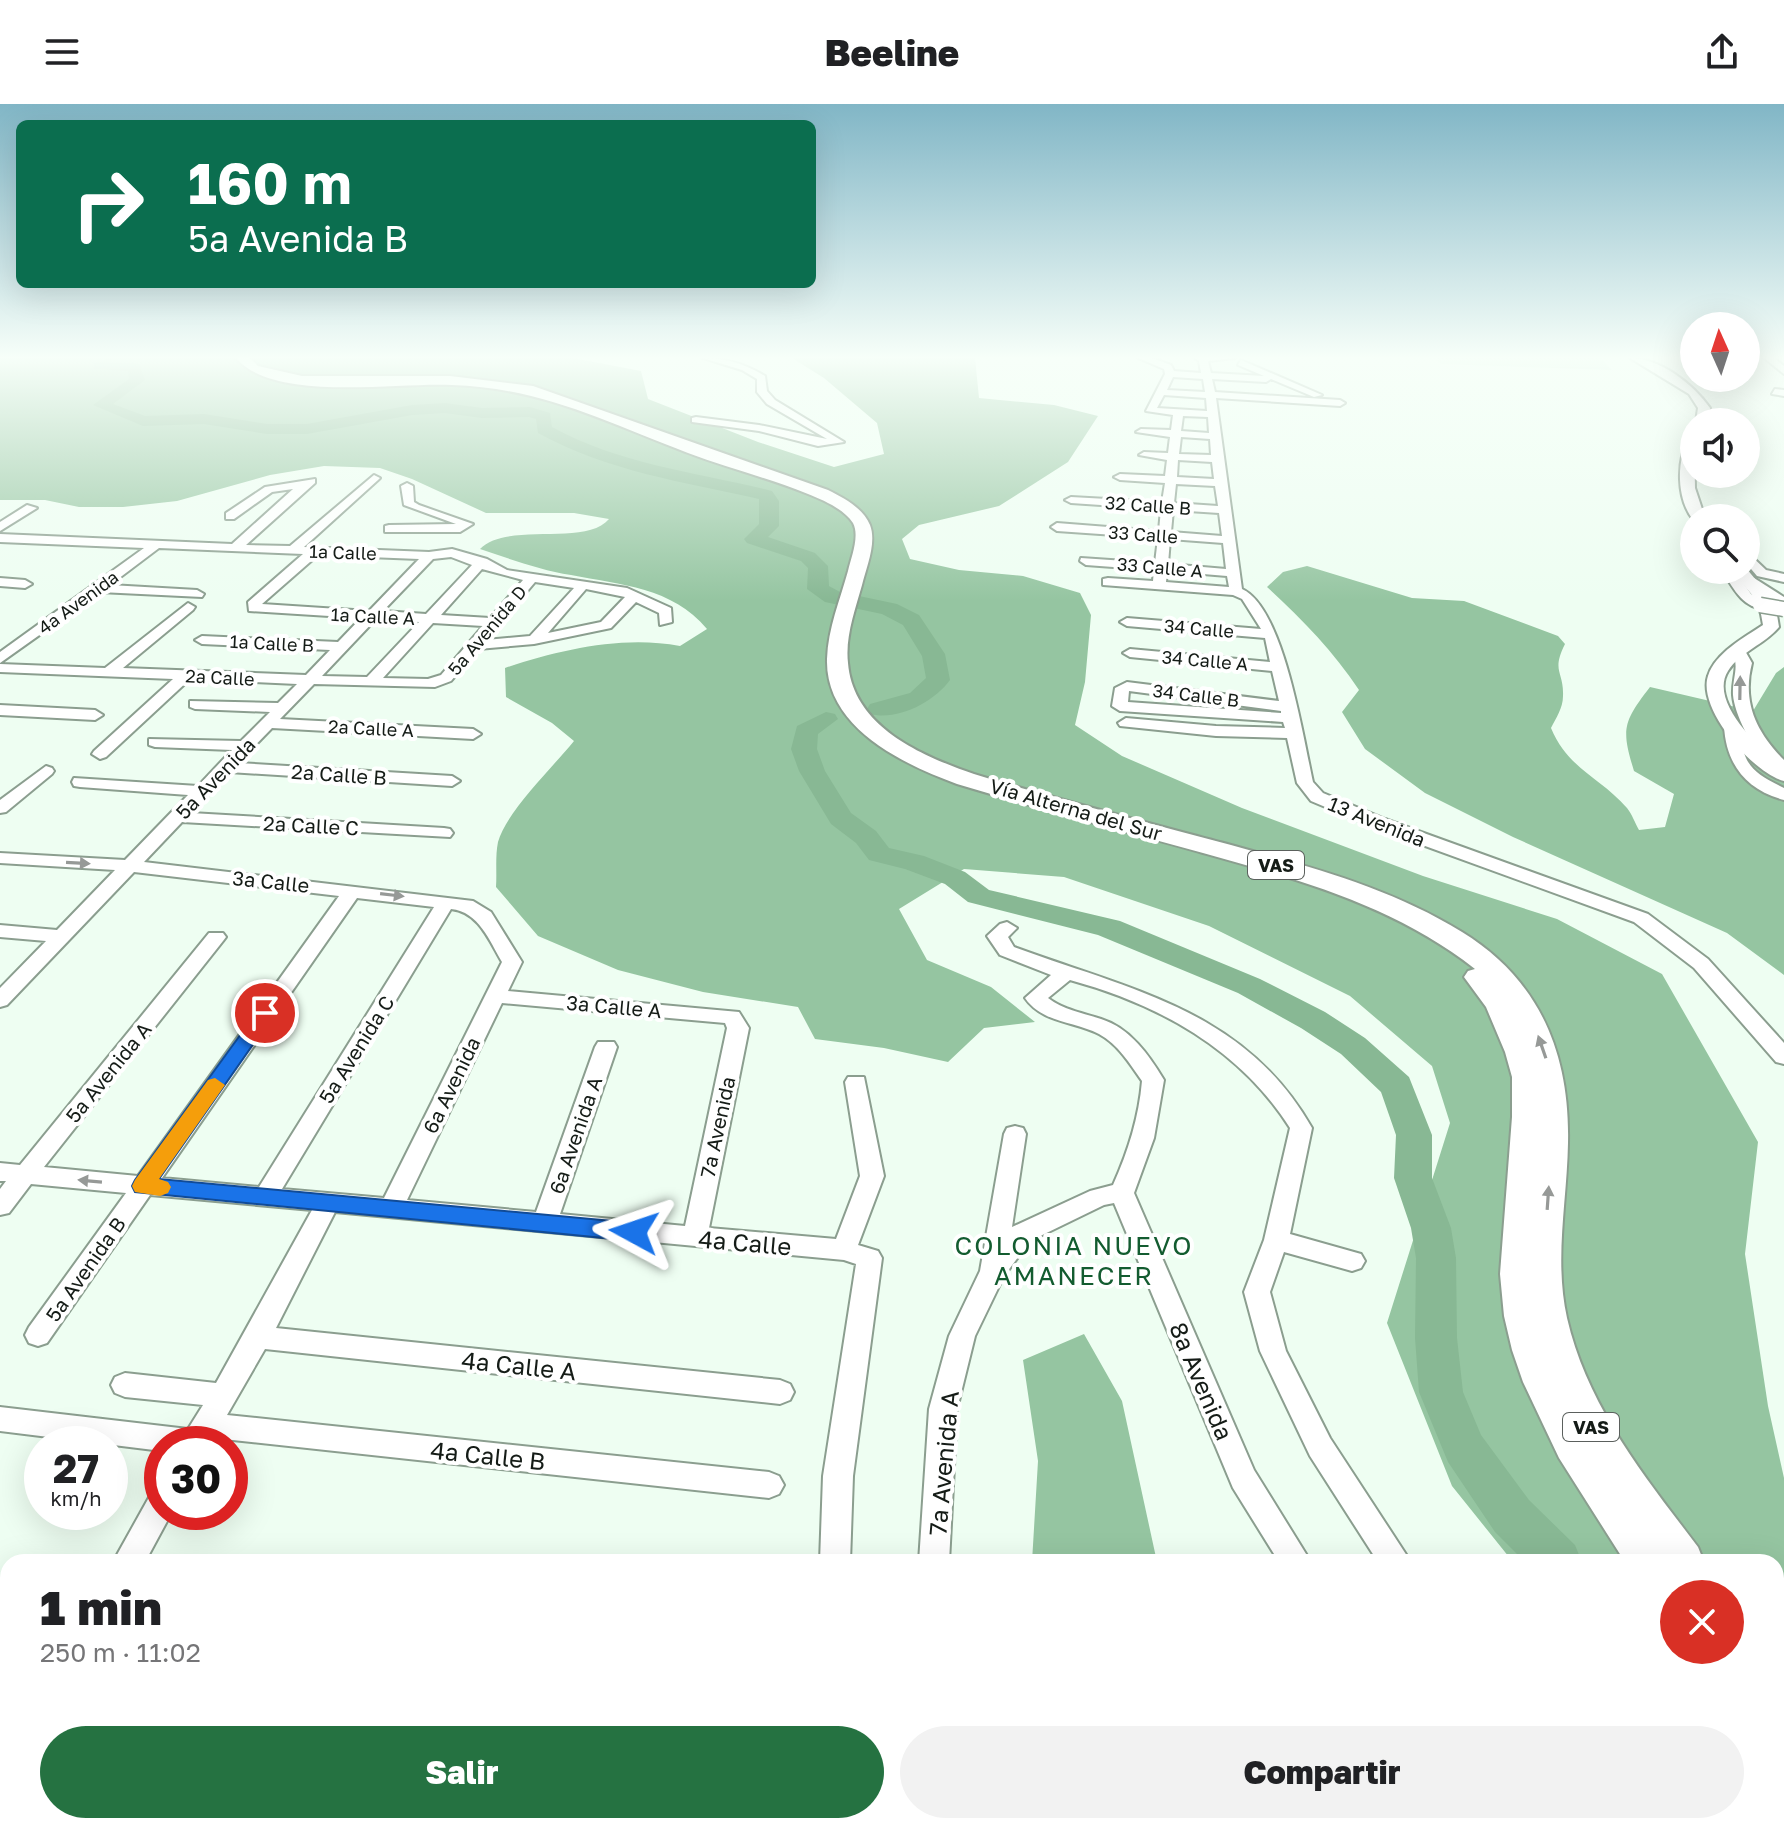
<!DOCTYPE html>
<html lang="es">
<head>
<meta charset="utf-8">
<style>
	:root { --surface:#fff; --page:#f2f2f2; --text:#202124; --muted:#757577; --accent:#257241 }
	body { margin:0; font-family:"Golos Text",sans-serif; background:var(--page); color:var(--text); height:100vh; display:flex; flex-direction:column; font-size:30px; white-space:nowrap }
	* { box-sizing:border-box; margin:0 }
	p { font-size:26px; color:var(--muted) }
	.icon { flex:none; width:44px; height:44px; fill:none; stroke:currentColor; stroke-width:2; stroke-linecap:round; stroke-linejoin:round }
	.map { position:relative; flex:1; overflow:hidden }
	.panel { position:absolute; left:0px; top:1450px; width:1784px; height:280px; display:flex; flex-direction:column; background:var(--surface); border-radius:24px 24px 0 0; box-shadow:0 8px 32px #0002 }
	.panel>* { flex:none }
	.banner { position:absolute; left:16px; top:16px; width:800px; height:168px; border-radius:12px; box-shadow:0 8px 32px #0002; background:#0b6e4f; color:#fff; overflow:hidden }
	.needle { width:52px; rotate:357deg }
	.fabs { position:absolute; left:1680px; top:208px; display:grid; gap:16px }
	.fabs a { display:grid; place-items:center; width:80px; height:80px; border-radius:50%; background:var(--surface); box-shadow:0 8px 32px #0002; font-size:40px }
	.speed { position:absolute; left:24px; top:1322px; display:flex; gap:16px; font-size:40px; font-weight:700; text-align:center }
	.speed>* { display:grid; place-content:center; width:104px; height:104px; border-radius:50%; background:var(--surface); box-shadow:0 8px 32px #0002; line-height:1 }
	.speed small { font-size:20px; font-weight:400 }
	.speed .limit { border:12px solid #d22; background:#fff; color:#111 }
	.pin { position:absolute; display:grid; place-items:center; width:68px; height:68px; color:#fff; margin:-34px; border:4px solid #fff; border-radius:50%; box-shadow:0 2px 8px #0007 }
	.me { position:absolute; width:88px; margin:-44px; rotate:275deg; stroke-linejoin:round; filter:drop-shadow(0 0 6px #0008) }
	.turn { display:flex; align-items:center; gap:28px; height:168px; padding:0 40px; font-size:36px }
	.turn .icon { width:104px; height:104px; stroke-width:2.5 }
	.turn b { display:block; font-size:56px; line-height:68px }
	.round { display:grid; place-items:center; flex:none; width:84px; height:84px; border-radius:42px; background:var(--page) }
	.head { display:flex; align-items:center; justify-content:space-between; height:136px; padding:0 40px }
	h1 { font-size:48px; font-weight:800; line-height:60px }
	.primary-button { display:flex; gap:16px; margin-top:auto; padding:16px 40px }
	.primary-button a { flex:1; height:92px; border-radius:48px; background:var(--accent); color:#fff; font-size:32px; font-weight:800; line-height:92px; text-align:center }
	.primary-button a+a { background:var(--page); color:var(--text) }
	header { display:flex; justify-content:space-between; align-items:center; height:104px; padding:0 40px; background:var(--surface); font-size:36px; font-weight:800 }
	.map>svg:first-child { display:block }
	.green { fill:#c7f2d1 }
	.forest { fill:#95c5a1 }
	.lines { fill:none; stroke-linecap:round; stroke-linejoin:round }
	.stream { stroke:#88b894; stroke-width:3 }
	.river { fill:#88b894; fill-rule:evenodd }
	.minor-casing { stroke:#8b9e8f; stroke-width:4 }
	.major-casing { stroke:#8b9e8f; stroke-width:4 }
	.highway-casing { stroke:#8b9e8f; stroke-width:4 }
	.minor { fill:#fff; fill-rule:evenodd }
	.major { fill:#fff; fill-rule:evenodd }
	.highway { fill:#fff; fill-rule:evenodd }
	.minor-bridge-casing { stroke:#8b9e8f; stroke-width:17; stroke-linecap:butt }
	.minor-bridge { stroke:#fff; stroke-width:14 }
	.oneway { fill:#969997 }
	.route { fill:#1a73e8; stroke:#114b97; stroke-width:2 }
	.slow { fill:#f59e0b }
	.labels { text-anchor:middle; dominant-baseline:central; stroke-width:8; stroke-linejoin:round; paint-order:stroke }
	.far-street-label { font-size:18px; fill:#151c17; stroke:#fff }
	.shield { fill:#fff; stroke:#5b605d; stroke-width:2 }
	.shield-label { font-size:18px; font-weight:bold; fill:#151c17 }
	.street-label { font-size:20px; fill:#151c17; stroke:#fff }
	.near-street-label { font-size:24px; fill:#151c17; stroke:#fff }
	.near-neighbourhood-label { font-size:26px; letter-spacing:2px; fill:#135c30; stroke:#fff }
</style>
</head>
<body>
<header><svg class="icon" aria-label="menu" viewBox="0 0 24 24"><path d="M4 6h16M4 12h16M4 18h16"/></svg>Beeline<svg class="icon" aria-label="share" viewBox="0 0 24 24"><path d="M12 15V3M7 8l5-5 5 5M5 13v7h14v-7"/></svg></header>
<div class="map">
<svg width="1784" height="1730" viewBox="0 0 1784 1730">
	<rect width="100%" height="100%" fill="#eefef2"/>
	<polygon class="green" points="1434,254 1600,254 1612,266 1441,260"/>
	<g class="forest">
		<path d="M0,254H573L641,267L648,295L758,338L834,363L884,350L877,319L824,274L792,254H975L979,294L1054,301L1098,312L1068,358L999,402L919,421L902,435L910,455L959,466L1023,472L1080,489L1091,511L1085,578L1075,621L1122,652L1242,704L1423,772L1557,815L1662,870L1758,1038L1745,1150L1768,1302L1784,1374V1730H1765L1756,1722H1776V1458H1513L1452,1382L1387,1219L1450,1019L1432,962L1350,892L1209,822L1064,773L964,765L899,805L927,856L991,883L1035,918L984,924L948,958L884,944L815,935L798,903L703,888L618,866L538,832L496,783C497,769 495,752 498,738C506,708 553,663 574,637L552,619L506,593L505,564C559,546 622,531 680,542L707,525C672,483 621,481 571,471C540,466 510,455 480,445C507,417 586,443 609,415L574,409H486L412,375L380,364L324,362L270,371L177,397L123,403H79L45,396H0Z"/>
		<path d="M1307,462L1412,494L1464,497L1558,532L1565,540C1551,568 1564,567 1563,592C1563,604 1556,614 1551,624C1568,665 1600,673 1627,704C1632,710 1635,719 1639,726L1665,723L1674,690L1634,667C1621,625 1623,618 1650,583L1753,607L1776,569L1784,563V871L1727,829L1513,733L1425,689L1365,645L1342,608L1359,586C1333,547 1302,515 1267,483L1283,468Z"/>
		<polygon points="1084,1230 1122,1297 1157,1458 1032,1458 1038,1357 1023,1256"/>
		<polygon points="968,1722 1284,1722 1289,1730 962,1730"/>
	</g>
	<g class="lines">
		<polyline class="stream" points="99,262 111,254"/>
		<g class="river">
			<path d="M99,258L139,260L145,276L113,300L145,312L204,310L267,320H307L412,301L445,299L482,304L530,303L550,309L552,323C621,361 696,368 772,387L779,397V422L768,433L815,449L828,462L829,482L840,488L897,500L919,511L945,550L950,576C934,598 898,617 870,610L867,605L870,600L910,589L926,574L922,552L903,521L882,510L825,498L807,485L808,464L801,457L747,439L744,435L759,420V395C683,378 607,367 538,329L536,315L529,313L482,314L445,309L412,311L307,330H267L204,320L143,322L93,301L129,275L128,267L94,265V259Z"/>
			<polygon points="826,608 835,610 838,615 818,630 817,645 825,667 851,709 876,727 889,744 924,752 965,768 989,786 1120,817 1260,875 1325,908 1365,934 1409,973 1432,1031 1432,1074 1451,1124 1456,1154 1457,1234 1463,1288 1481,1331 1529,1396 1575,1441 1582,1458 1525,1458 1495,1428 1448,1358 1419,1288 1415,1234 1416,1154 1411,1124 1394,1074 1396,1031 1381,988 1341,950 1301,924 1238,889 1098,831 968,798 945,780 905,765 869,756 856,739 831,720 799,667 791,645 797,622"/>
			<polygon points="1776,1653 1784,1657 1784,1717 1776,1713"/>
		</g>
		<g class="minor-casing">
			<g id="minor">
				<path d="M703,254C726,254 745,260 765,272L767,287L775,296L844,338L818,342L759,327L692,318V314L696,313L759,321L827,335L767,300L757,288V275L742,266Z"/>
				<path d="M1138,254H1152L1171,261L1174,267L1201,269L1199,257L1195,254H1235L1208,257L1211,269L1264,272L1238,261L1241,256L1322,291L1314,293L1271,275L1266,278L1212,275L1215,288L1340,296L1345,299L1340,302L1216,294L1242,485C1284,504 1303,634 1313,678L1323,689L1385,715L1648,810L1708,855L1784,939V960L1776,958L1694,864L1634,818L1373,723L1311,697L1297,679L1287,634L1216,632L1120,622L1118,619L1126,614L1216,622L1285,624L1283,618L1120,607L1112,602L1115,584L1127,578L1279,597L1272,567L1130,553L1123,549L1130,545L1270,558L1265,534L1127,522L1120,518L1127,514L1261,525L1242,495L1233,491L1103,481V475L1108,474L1153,477L1154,466L1086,461L1080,457L1081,454L1155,459L1158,434L1057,427L1051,423L1057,419L1159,427L1161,405L1071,399L1065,396L1071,393L1162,398L1165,379L1120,376L1114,373L1120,370L1165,372L1167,356L1139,351L1144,348L1168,349L1170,333L1136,328L1141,325L1171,326L1173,311L1146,307L1165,270L1164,265ZM1173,273L1203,275L1205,288L1167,286ZM1164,291L1206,294L1207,307L1157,304ZM1183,312L1208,313L1209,329L1181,327ZM1181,333L1210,335L1211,351L1179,350ZM1178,356L1212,358L1214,375L1177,373ZM1176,380L1215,382L1218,402L1174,399ZM1173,406L1219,409L1222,432L1171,428ZM1170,435L1223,439L1226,465L1168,460ZM1167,467L1227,472L1229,483L1166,478ZM1129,587L1281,607V609L1128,598Z"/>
				<polygon points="1764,254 1774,254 1784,262 1784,270"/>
				<polygon points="1775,285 1784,286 1784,292 1772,290"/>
				<path d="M374,371L380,374L378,376L304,443L429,448L452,445L487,455L507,466L627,484L671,504L672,518L660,521L659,509L636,498L611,524L534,540L478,545L451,577L435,583L314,580L280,615L473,625L481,630L473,635L272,624L238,659L452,672L460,677L452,682L229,668L191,709L444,724L450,725L453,729L450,733L182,718L144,758L473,797L491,808L522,858L508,887L739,908L749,924L709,1124L836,1135L860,1072L845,978L848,973H864L884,1072L858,1141L878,1147L882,1154L853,1372L850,1458H820L823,1372L856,1160L844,1156L335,1108L276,1224L780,1276L790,1280L794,1288L790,1296L780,1300L265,1245L227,1311L769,1368L779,1372L784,1381L779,1390L769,1394L214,1334L210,1340H162V1347L0,1327V1303L188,1325L203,1301L125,1293L115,1289L111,1281L115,1273L125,1269L216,1279L312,1106L150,1091L47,1239L38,1242L29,1239L25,1231L29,1223L126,1089L31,1080L9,1109L0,1111V1085L6,1077H0V1059L20,1061L209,829H223L226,833L223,837L44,1063L138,1072L339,792L134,768L7,901L0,903V884L46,837L0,833V821L57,826L115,766L0,759V749L125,756L188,691L80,683L74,682L72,678L74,674L198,682L232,646L155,643L149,641V635L241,637L270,608L195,605L190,603V597L278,599L297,580L190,575L106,653L100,655L92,650L94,647L173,575L0,568V560L105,564L188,499L195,503L193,506L123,564L306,571L330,546L202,540L195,536L202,532L338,538L361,514L249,507L248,498L303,450L159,444L110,481L197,486L204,490L202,493L100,488L0,559V548L144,444L0,438V430L232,440L293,385L272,388L234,415H226V409L265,383L315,375V379L246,441L290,442ZM318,451L419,455L369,507L262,500ZM451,453L472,461L426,510L383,507L433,455ZM482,465L523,476L490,514L441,511ZM535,478L574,484L530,532L486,536ZM586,485L625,493L601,518L548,529ZM376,515L419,518L367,573L322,572ZM433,519L483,522L441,571L428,575L383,574ZM357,794L434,803L259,1083L162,1074ZM451,805C479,808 489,836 502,858L384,1094L282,1085ZM502,899L725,919L727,924L685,1122L560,1110L617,943L614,938H598L595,943L536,1108L407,1096Z"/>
				<polygon points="407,379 413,382 414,398 419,401 473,420 460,428 385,428 385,422 389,421 456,420 404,401 401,382"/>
				<polygon points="27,401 37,404 0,427 0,418"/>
				<polygon points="1746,447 1766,466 1784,470 1784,478 1757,472 1746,459"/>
				<path d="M1722,466H1734L1751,490L1765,498V504C1743,506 1732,482 1722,466Z"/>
				<polygon points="0,474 25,476 32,480 25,484 0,482"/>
				<polygon points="1744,474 1754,474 1784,493 1784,503 1744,480"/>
				<path d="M1739,544L1744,545L1752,559C1742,598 1756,628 1784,656V670C1761,663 1735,615 1733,591C1732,574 1740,563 1732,548Z"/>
				<polygon points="0,601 95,606 103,611 95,616 0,611"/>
				<path d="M1732,617L1740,622C1742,660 1751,668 1784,684V696C1746,686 1726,660 1724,622Z"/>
				<polygon points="46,662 52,664 54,667 52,670 6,708 0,709 0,696"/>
				<path d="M1007,818L1017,824L1008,833L1014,843C1131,886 1245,906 1312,1024L1290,1130L1361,1150L1365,1157L1361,1164L1352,1167L1284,1148L1270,1188L1286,1247L1330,1334L1411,1458H1378L1310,1352L1260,1247L1244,1188L1264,1136L1290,1024C1240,945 1158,900 1070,876L1048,894C1064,906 1083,909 1101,915C1130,924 1149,951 1164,976L1154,1034L1134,1089L1254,1366L1311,1458H1279L1233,1384L1114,1099L1104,1101L1030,1137L1004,1172L975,1232L957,1305L949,1458H919L929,1305L949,1232L980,1167L1004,1030L1007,1024L1015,1022L1023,1024L1026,1030L1012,1123L1090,1087L1113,1081C1128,1048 1139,1013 1142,977C1130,960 1118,940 1099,930C1074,917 1042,919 1025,894L1051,871L1000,851L987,832L1000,820Z"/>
				<polygon points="162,1384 162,1408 172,1408 145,1458 113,1458 152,1388"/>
				<polygon points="0,1494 8,1495 8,1527 0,1526"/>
				<polygon points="8,1648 8,1694 0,1697 0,1651"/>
				<polygon points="681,1722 784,1722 780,1730 685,1730"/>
				<polygon points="1434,1722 1471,1722 1475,1730 1438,1730"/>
			</g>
		</g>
		<g class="major-casing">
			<g id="major">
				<path d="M1630,254C1660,254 1693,280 1710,304L1708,318H1696L1698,304L1689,290Z"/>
				<path d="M1694,330L1695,384L1705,414H1694V417C1676,395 1676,356 1690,331Z"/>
				<path d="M1746,464L1775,499L1779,523C1765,540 1740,548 1728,567C1708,598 1762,647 1784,662V677C1753,669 1697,605 1708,572C1715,549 1745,533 1763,521L1759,499L1731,466Z"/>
			</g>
		</g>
		<g class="highway-casing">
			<g id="highway">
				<path d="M236,254H250L258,262L302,272H450L533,282L828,386C844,394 863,404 870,421C877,439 866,464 862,481C855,506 845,533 848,559C853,623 922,652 974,670C1059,696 1145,718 1231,741C1311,763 1391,784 1462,828C1540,876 1570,950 1568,1039C1567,1098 1554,1155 1567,1214C1587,1302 1645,1373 1698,1443L1704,1458H1625L1559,1354L1523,1278L1512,1246L1504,1212L1500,1170L1512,1013V973L1505,948L1486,903L1464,873L1468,867L1475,865C1395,802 1300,776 1203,749C1121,726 1039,705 957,680C903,660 825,624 827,555C828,524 840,496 848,467C851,454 860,432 853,419C844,405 823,396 808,390C769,374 727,364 688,349C606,318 542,284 452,281C396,278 274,299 236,254Z"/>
				<polygon points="1776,1542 1784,1546 1784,1640 1776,1637"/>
			</g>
		</g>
		<use href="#minor" class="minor"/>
		<use href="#major" class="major"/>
		<use href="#highway" class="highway"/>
		<g class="minor-bridge-casing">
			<polyline id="minor-bridge" points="1760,501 1784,505"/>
		</g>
		<use href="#minor-bridge" class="minor-bridge"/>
	</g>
	<defs><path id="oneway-solid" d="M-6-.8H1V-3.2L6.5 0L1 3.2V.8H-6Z" transform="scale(2)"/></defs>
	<g class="oneway">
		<use href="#oneway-solid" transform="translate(1740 584) rotate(-89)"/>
		<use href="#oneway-solid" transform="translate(78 759) rotate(3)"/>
		<use href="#oneway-solid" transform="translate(392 791) rotate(7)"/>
		<use href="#oneway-solid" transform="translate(1542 943) rotate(-109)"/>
		<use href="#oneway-solid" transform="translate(90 1077) rotate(-175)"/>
		<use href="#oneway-solid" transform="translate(1548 1094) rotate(-86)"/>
	</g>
	<linearGradient id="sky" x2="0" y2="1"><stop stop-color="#81b6c6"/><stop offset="0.51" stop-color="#f7fff9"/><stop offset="1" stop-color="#f7fff9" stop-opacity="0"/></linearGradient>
	<rect width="1784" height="497" fill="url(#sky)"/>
	<polygon class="route" points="265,903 275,909 159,1075 634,1119 642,1122 645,1128 642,1134 634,1137 135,1088 132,1082 135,1076 259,905"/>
	<polygon class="slow" points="215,974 225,981 159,1075 168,1078 171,1083 168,1089 160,1092 135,1088 132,1082 135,1076 208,976"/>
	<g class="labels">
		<g class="far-street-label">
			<text transform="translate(1148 401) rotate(4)">32 Calle B</text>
			<text transform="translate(1143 430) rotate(4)">33 Calle</text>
			<text transform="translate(343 448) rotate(2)">1a Calle</text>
			<text transform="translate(1160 463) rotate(5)">33 Calle A</text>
			<text transform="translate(78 498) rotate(-36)">4a Avenida</text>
			<text transform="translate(373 512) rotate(3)">1a Calle A</text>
			<text transform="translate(1199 524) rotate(5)">34 Calle</text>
			<text transform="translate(487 526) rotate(-50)">5a Avenida D</text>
			<text transform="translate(272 539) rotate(3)">1a Calle B</text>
			<text transform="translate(1205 556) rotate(5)">34 Calle A</text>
			<text transform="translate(220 573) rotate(3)">2a Calle</text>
			<text transform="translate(1196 591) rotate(7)">34 Calle B</text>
			<text transform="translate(371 624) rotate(3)">2a Calle A</text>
		</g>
		<g class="shield">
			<rect x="1248" y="747" width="56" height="28" rx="6"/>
			<rect x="1563" y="1309" width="56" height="28" rx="6"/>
		</g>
		<g class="shield-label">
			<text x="1276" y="761">VAS</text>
			<text x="1591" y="1323">VAS</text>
		</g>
		<g class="street-label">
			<text transform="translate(339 670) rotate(4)">2a Calle B</text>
			<text transform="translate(215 674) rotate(-46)">5a Avenida</text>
			<text transform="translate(1076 705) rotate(16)">Vía Alterna del Sur</text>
			<text transform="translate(1377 717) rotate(22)">13 Avenida</text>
			<text transform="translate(311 721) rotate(3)">2a Calle C</text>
			<text transform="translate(271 777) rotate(6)">3a Calle</text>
			<text transform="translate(614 902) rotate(5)">3a Calle A</text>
			<text transform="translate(356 945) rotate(-58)">5a Avenida C</text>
			<text transform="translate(108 968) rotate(-51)">5a Avenida A</text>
			<text transform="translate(451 981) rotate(-64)">6a Avenida</text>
			<text transform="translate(717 1023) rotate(-78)">7a Avenida</text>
			<text transform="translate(575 1031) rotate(-71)">6a Avenida A</text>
			<text transform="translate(85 1165) rotate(-55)">5a Avenida B</text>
		</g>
		<g class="near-street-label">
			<text transform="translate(745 1138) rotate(5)">4a Calle</text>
			<text transform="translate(519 1261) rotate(6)">4a Calle A</text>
			<text transform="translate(1202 1277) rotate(67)">8a Avenida</text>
			<text transform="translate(488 1351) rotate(6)">4a Calle B</text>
			<text transform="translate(943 1359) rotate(-85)">7a Avenida A</text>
		</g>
		<g class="near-neighbourhood-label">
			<text x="1074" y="1141">COLONIA NUEVO<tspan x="1074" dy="30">AMANECER</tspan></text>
		</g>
	</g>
</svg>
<div class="fabs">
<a><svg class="needle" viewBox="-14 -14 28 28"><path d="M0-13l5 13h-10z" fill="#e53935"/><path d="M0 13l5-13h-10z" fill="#757577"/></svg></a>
<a><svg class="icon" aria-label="sound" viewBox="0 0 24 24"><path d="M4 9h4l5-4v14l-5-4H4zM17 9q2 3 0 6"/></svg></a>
<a><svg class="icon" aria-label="search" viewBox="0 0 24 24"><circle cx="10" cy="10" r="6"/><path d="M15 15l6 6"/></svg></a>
</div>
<div class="speed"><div>27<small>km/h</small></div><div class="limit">30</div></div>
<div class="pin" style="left:265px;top:909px;background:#d93025"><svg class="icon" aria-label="arrive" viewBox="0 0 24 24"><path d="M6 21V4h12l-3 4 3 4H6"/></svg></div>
<svg class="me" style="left:634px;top:1128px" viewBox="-20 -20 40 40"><path d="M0-17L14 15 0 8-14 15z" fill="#1a73e8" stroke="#fff" stroke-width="4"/></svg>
<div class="banner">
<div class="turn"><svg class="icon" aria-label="right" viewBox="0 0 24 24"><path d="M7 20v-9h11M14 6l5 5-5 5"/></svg><div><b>160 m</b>5a Avenida B</div></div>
</div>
<section class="panel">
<div class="head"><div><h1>1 min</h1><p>250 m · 11:02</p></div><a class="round" style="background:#d93025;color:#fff"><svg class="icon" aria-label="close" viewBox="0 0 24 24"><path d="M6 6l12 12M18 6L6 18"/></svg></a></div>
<div class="primary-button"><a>Salir</a><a>Compartir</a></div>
</section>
</div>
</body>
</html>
